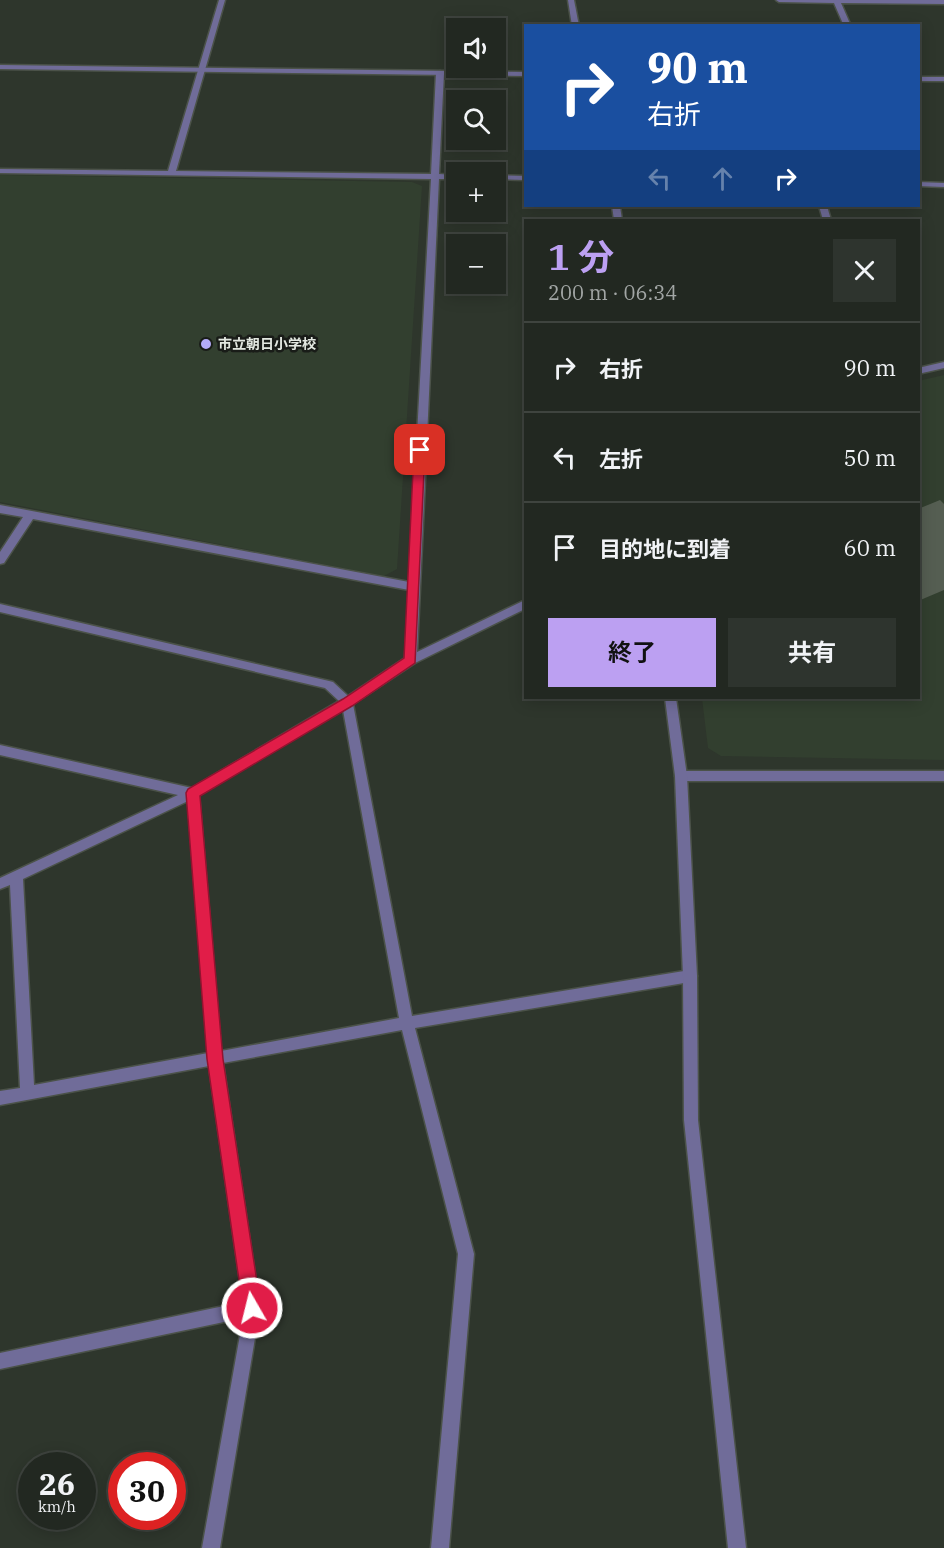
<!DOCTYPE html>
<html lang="ja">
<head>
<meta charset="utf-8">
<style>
	:root { --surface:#222821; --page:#2e342e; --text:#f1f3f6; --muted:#a2a6a5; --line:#3f443f; --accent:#bca0f2 }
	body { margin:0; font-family:"IBM Plex Serif","Noto Sans JP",serif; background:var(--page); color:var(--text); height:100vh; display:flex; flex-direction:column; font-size:22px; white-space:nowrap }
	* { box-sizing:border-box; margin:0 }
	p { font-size:20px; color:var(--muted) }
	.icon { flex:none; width:33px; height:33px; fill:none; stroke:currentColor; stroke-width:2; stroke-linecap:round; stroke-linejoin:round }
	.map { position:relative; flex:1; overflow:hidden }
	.side { position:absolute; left:524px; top:219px; width:396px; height:480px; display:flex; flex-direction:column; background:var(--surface); border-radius:0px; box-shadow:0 3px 15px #0003,0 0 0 2px var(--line) }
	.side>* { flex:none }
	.top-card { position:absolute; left:524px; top:24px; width:396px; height:183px; border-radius:0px; box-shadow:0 3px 15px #0003,0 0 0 2px var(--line); background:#1a4fa0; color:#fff; overflow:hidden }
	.tools { position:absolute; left:446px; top:18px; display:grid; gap:12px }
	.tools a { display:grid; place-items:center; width:60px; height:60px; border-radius:0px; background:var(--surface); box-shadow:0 3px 15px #0003,0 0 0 2px var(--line); font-size:30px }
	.speed { position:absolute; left:18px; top:1452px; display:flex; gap:12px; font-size:30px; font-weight:700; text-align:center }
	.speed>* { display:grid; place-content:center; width:78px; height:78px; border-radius:50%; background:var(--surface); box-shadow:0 3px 15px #0003,0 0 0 2px var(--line); line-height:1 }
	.speed small { font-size:15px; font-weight:400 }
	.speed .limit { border:9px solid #d22; background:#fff; color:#111 }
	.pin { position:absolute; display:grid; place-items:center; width:51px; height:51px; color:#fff; margin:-26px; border-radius:12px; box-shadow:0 3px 9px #0006 }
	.me { position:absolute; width:66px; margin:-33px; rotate:352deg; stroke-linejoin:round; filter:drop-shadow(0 0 4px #0008) }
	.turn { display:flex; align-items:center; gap:21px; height:126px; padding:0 24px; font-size:27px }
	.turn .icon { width:78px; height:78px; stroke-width:2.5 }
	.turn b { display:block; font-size:42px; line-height:51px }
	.lanes { display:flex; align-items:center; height:57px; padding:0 24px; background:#0003; justify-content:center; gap:30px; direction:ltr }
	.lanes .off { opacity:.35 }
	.round { display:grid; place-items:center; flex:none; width:63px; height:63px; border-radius:0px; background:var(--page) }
	.headline { display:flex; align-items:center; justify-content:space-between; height:102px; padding:0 24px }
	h1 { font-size:36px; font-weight:700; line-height:45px; color:var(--accent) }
	.primary-button { display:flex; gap:12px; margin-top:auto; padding:12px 24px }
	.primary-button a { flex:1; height:69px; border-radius:0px; background:var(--accent); color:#111; font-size:24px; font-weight:700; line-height:69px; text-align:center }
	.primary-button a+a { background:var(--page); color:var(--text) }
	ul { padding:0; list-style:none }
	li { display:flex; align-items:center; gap:18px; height:90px; padding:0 24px; border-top:2px solid var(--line) }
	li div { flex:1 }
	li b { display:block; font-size:22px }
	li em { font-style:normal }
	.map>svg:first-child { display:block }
	.built { fill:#323f2f }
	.building { fill:#555e52 }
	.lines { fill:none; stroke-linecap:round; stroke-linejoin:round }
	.service-casing { stroke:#4b5249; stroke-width:3 }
	.minor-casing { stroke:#4b5249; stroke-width:3 }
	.tertiary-casing { stroke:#4b5249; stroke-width:3 }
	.service { fill:#706c99; fill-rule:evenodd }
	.minor { fill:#706c99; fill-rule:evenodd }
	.tertiary { fill:#706c99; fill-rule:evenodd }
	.route { fill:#e11d48; stroke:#92132f; stroke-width:1.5 }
	.poi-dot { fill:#b4acf9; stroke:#191c18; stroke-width:2 }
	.labels { text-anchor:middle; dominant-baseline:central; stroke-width:5; stroke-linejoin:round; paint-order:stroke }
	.far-poi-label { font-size:14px; font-weight:bold; fill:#e3e8e1; stroke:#191c18; text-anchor:start }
</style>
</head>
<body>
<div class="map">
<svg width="944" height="1548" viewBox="0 0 944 1548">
	<rect width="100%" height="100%" fill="#2e362c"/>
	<g class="built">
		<polygon points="0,175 412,182 422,186 397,569 384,576 0,502"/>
		<polygon points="944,375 944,760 721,756 708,748 702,698 918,698 918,381"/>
	</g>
	<polygon class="building" points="940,500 944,504 944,590 918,601 918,509"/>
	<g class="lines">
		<g class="service-casing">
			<polygon id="service" points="568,0 574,0 579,26 572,26"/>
		</g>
		<g class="minor-casing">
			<g id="minor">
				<path d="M219,0H225L176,171L431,174L436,73L440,71L444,73L439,174L456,175V179H439L417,652L525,600V609L415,663L353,704L412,1016L690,970L695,972L697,976L695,980L690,982L415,1028L474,1254L449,1548H431L458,1254L402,1030L223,1063L260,1308L220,1548H202L243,1318L0,1369V1353L243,1302L209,1066L0,1105V1091L20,1088L10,885L0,889V878L178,795L0,755V745L192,788L339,701L325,688L0,612V604L329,681L333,682L348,696L405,658L409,590L33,519L4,563L0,564V552L23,517L0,513V505L409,582L431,179L0,173V169L168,171ZM343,710L399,1018L221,1051L199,795ZM188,801L208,1053L34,1085L23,879Z"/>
				<polygon points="776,0 944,0 944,4 841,3 851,26 844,26 834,3 779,2"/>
				<polygon points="495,175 525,176 525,180 495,179"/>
				<polygon points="918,182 944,183 944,187 918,186"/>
				<polygon points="819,206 827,206 831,220 823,220"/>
				<polygon points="944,362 944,368 918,374 918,368"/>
				<polygon points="681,771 944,771 944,781 681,781 677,779 675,776 677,773"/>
			</g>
		</g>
		<g class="tertiary-casing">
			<g id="tertiary">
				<polygon points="0,65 525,72 525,76 0,69"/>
				<rect x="918" y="77" width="26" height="4"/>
				<polygon points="612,206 620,206 622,220 614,220"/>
				<polygon points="665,698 676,698 687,776 697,976 698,1120 746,1548 728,1548 684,1120 683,976 675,776"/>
			</g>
		</g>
		<use href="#service" class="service"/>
		<use href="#minor" class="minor"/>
		<use href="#tertiary" class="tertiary"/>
	</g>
	<polygon class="route" points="420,447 425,450 415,663 352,706 200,796 223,1059 261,1308 258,1314 252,1317 245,1314 243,1308 207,1059 186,793 188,789 343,699 404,658 414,450"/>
	<circle class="poi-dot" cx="206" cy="344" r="6"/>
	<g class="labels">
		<g class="far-poi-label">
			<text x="218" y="344">市立朝日小学校</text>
		</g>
	</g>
</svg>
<div class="tools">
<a><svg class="icon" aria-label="sound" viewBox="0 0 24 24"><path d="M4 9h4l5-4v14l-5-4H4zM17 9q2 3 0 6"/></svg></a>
<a><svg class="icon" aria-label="search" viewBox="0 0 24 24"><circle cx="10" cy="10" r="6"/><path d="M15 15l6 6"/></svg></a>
<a>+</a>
<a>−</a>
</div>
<div class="speed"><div>26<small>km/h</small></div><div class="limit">30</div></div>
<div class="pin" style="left:420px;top:450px;background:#d93025"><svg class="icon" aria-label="arrive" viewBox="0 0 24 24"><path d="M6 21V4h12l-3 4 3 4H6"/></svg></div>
<svg class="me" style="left:252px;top:1308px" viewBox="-20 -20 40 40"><circle r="17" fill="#e11d48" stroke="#fff" stroke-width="3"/><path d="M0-11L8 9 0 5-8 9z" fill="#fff"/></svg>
<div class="top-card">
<div class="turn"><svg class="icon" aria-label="right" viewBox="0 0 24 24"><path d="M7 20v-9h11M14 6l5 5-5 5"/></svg><div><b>90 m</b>右折</div></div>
<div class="lanes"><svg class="icon off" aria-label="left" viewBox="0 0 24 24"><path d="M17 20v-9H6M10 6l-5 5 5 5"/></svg><svg class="icon off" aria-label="ahead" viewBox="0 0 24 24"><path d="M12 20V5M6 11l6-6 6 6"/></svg><svg class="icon" aria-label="right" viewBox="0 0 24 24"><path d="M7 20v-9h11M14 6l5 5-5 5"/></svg></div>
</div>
<section class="side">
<div class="headline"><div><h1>1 分</h1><p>200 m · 06:34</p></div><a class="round"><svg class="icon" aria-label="close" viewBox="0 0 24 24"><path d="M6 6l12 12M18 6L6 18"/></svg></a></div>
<ul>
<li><svg class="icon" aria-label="right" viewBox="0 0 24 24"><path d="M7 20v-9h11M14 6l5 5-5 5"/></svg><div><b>右折</b></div><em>90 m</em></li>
<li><svg class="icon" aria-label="left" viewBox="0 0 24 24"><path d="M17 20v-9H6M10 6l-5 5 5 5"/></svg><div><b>左折</b></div><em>50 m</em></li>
<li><svg class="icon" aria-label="arrive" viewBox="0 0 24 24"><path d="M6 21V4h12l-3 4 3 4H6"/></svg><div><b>目的地に到着</b></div><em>60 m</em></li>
</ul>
<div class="primary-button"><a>終了</a><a>共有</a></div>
</section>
</div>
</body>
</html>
